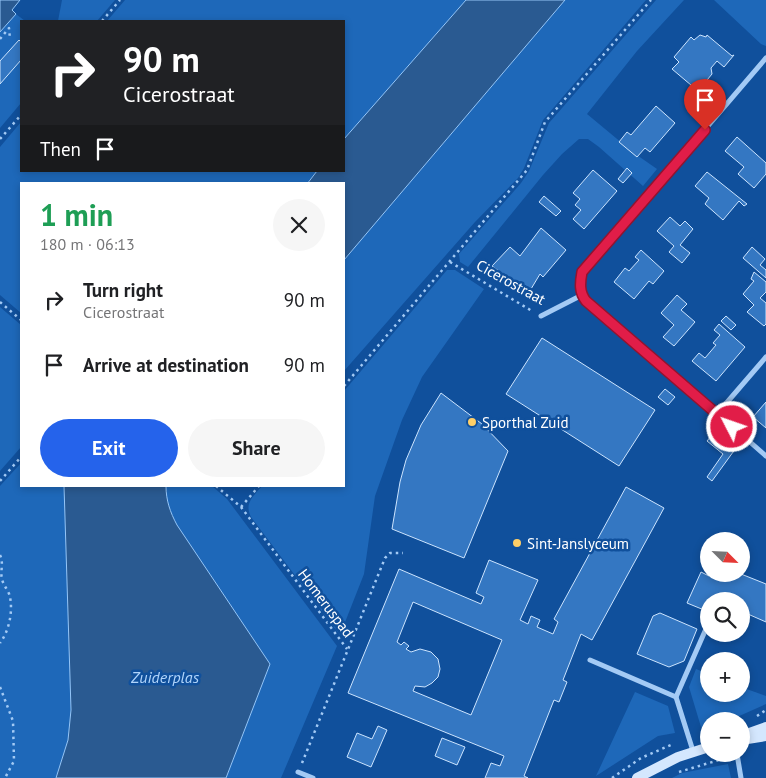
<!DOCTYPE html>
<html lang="en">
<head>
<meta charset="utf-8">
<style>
	:root { --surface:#fff; --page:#f6f6f6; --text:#202124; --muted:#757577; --accent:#2563eb }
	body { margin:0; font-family:"PT Sans",sans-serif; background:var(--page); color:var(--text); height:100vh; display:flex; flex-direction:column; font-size:19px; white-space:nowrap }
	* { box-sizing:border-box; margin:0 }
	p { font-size:16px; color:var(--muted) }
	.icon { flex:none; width:28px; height:28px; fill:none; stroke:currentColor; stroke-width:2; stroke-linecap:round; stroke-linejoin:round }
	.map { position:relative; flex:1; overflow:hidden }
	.drawer { position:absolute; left:20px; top:182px; width:325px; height:305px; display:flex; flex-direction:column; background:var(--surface); border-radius:0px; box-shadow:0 2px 8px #0003 }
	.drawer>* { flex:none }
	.top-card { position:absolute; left:20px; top:20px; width:325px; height:152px; border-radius:0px; box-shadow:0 2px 8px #0003; background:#202124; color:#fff; overflow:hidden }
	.needle { width:32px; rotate:114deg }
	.controls { position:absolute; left:700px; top:532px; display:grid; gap:10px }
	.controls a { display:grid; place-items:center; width:50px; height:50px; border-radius:50%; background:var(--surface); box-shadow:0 2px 8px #0003; font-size:25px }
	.pin { position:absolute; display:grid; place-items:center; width:42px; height:42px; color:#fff; margin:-51px -21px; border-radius:50% 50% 50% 0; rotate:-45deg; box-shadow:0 0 5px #0007 }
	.pin .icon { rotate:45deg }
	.me { position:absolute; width:55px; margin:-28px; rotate:311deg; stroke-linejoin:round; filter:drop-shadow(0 0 4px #0008) }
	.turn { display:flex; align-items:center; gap:18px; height:105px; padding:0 20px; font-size:22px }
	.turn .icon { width:65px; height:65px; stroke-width:2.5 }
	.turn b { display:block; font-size:35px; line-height:42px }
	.then { display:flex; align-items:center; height:48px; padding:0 20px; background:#0003; gap:10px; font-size:19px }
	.round { display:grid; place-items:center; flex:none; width:52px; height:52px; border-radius:26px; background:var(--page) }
	.summary { display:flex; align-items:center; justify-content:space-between; height:85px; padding:0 20px }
	h1 { font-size:30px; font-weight:600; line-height:38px; color:#1e9e55 }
	.cta { display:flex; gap:10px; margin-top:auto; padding:10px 20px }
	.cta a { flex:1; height:58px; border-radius:30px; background:var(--accent); color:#fff; font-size:20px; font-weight:600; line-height:58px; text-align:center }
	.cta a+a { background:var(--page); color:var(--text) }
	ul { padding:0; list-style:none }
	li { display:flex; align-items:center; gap:15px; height:65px; padding:0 20px }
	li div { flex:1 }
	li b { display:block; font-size:19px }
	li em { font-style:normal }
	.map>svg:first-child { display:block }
	.green { fill:#1e68b9 }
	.water { fill:#2a5a91; stroke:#95c6f8 }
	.building { fill:#3477c2; stroke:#cce4fe; fill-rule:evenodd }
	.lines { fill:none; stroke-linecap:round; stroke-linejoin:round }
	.path { stroke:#a3caf5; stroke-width:2.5; stroke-dasharray:2.5 4; stroke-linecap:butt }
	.street { stroke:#a3caf5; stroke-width:5 }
	.secondary { stroke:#d4e7fe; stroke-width:10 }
	.route-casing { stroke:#92132f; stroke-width:12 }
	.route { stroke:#e11d48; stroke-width:9 }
	.poi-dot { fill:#ffcf67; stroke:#10509c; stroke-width:2 }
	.labels { text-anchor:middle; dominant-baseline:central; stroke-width:5; stroke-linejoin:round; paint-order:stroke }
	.street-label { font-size:15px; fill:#fff; stroke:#10509c }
	.poi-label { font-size:15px; fill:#fff; stroke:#10509c; text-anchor:start }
	.water-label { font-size:16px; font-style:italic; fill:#b0d4fb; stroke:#10509c }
</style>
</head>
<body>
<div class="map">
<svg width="766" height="778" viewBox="0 0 766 778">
	<rect width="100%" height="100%" fill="#10509c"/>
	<g class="green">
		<polygon points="62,0 115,0 97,21 58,21"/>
		<polygon points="125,0 466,0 344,139 344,21 107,21"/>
		<polygon points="565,0 646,0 543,120 524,168 518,178 475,222 344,371 344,260"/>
		<polygon points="656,0 684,0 637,51 587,114 634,153 657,169 643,186 599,147 588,139 579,139 562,154 543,175 468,267 460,262 459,254 521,183 529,171 549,123"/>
		<polygon points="714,0 766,0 766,46 761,44"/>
		<polygon points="16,14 25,21 21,21 21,103 0,128 0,32"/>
		<polygon points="21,122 21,171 317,171 307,184 21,184 21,313 0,295 0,147"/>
		<path d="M447,270H455L484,289L422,377L402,420L375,496L364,574L340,635L251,517C244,503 253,497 262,486H344V391Z"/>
		<polygon points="0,307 21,325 21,447 0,471"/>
		<polygon points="21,463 21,486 64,486 71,710 68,740 56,778 0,778 0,486"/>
		<path d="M166,486H212L227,499L337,646L281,778H226L270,664L177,525C170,512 166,500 166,486Z"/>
		<polygon points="696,669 709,674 709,694 741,694 741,687 766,696 766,704 728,721 709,721 709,725 701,727 689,687"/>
		<polygon points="635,692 668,706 675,733 658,736 596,776"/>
		<polygon points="728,764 731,778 672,778 682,773"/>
	</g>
	<g class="water">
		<polygon points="0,0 20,0 12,10 16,14 0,32"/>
		<polygon points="466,0 565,0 344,260 344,184 307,184 317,171 344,171 344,139"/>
		<path d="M64,486H166C166,500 170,512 177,525L270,664L226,778H56L68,740L71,710Z"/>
	</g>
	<g class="building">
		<polygon points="700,35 706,37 707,35 732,56 734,55 724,67 717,61 711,68 712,74 698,91 672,69 679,62 674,57 691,37 694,40"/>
		<polygon points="19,40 21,42 21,60 0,84 0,61"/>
		<polygon points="656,106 675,123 650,152 645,148 637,157 619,142 627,132 631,135"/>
		<polygon points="737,137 766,163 766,174 754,188 738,174 744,167 725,151"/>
		<polygon points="627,168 632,173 623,183 618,179"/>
		<polygon points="593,170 617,191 584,229 573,219 581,210 575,205 580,199 573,193"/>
		<polygon points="707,172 747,204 744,206 739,201 723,220 705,204 709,198 695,186"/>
		<polygon points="544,196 561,211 556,216 539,202"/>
		<polygon points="670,217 680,226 685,221 693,229 680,245 690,253 682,263 669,252 674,246 657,231"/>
		<polygon points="541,228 566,250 543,277 540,274 528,294 503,278 504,275 492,266 510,247 520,256"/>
		<polygon points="752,247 765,259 760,265 766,270 766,278 743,258"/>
		<polygon points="641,250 664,271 653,284 649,281 634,299 614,282 625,268 629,271 639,260 635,257"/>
		<polygon points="754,272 766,282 766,292 760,298 766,303 766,324 764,326 747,312 754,305 743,294 754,281 751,279"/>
		<polygon points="677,295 687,304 681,310 695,322 674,346 663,337 674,325 661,313"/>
		<polygon points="726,316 736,325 731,330 721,321"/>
		<polygon points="719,324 745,347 716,381 692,361 699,353 705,358 716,345 713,343 720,335 714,330"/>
		<polygon points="542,338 655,410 619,466 506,394"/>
		<polygon points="665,389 675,397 668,405 658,397"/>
		<polygon points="441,393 482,424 508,451 464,558 392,529 400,482 406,460 421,425"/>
		<polygon points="766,402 766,428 753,417"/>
		<polygon points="716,430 736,448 712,481 707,477 723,454 707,441"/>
		<path d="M626,487L664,508L592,640L581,634L563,680L567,682L559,702L554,700L524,776L528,778H485L491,763L500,766L504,756L348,693L399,569L481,604L484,597L476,593L489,560L538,580L520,620L528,624L531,616L540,620L537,627L553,634L558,622L554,619ZM413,602L502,640L471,715L413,691L415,686L425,687L432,683L438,677L440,669L438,659L431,652L420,649L411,652L406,649L409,646L404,642L401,645L397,642Z"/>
		<polygon points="701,572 709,576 710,574 741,574 766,584 766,622 741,611 741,601 709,601 709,612 687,603"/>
		<polygon points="660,613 697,629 684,661 669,667 637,654 653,616"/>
		<polygon points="378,726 387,730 371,767 347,757 357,733 372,739"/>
		<polygon points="442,738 465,747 457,765 435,756"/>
	</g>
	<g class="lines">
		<g class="path">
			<polyline points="102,21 120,0"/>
			<polyline points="0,39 9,28 10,39"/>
			<polyline points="0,139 21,115"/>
			<polyline points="450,262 532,311"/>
			<polyline points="0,302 21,320"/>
			<polyline points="344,386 527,170 545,122 651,0"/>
			<polyline points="0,481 21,457"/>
			<polyline points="216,486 241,507 347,649"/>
			<polyline points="241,507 259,486"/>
			<path d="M0,555C4,563 0,571 2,579C3,585 9,591 10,597C13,612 9,631 0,643"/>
			<polyline points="0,687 13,721 14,761 5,778"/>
			<polyline points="757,716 766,710"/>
			<polyline points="302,763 385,558 390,553 403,553"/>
			<polyline points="679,772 729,757"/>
			<polyline points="612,778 641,758 673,744"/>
		</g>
		<g class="street">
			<polyline points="582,295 580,283 582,273 766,58"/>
			<polyline points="582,295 766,456"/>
			<polyline points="541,316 582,295"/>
			<polyline points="717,414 766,357"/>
			<polyline points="590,660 676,697"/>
			<polyline points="693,751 676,697 709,622"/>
			<polyline points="737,754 741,778"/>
			<polyline points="298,772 313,778"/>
		</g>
		<g class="secondary">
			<polyline points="741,736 766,727"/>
			<polyline points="741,740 766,736"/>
			<polyline points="637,778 678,757 709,747"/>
		</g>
	</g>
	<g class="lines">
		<g class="route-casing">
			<path id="route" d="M705,130L582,272C580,283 579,292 586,301L732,427"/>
		</g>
		<use href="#route" class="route"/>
	</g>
	<g class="poi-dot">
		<circle cx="472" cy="422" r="5"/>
		<circle cx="517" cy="543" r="5"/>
	</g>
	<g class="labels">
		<g class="street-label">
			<text transform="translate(511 282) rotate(29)">Cicerostraat</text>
			<text transform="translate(326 603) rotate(53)">Homeruspad</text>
		</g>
		<g class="poi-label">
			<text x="482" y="422">Sporthal Zuid</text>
			<text x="527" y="543">Sint-Janslyceum</text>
		</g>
		<g class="water-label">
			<text x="165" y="677">Zuiderplas</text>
		</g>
	</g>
</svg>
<div class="controls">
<a><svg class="needle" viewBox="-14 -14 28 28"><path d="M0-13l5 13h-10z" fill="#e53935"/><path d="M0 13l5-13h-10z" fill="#757577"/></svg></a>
<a><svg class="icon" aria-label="search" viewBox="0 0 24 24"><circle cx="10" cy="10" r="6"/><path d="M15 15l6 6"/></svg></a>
<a>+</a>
<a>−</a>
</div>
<div class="pin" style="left:705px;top:130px;background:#d93025"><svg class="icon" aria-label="arrive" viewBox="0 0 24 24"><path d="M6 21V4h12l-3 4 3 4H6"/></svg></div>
<svg class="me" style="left:732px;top:427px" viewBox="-20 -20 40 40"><circle r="17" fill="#e11d48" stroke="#fff" stroke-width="3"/><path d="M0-11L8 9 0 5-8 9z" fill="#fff"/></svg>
<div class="top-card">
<div class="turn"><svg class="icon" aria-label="right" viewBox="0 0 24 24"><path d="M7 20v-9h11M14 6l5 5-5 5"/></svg><div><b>90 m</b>Cicerostraat</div></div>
<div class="then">Then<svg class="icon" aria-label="arrive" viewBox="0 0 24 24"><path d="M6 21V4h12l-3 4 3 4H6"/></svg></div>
</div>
<section class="drawer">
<div class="summary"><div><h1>1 min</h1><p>180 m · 06:13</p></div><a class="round"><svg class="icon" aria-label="close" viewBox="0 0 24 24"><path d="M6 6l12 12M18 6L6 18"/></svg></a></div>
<ul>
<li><svg class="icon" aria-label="right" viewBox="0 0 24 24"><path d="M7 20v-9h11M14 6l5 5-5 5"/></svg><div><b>Turn right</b><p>Cicerostraat</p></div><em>90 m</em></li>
<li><svg class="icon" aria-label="arrive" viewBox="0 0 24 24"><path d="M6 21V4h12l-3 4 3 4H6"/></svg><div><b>Arrive at destination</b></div><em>90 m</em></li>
</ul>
<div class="cta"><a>Exit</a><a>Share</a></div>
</section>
</div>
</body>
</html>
